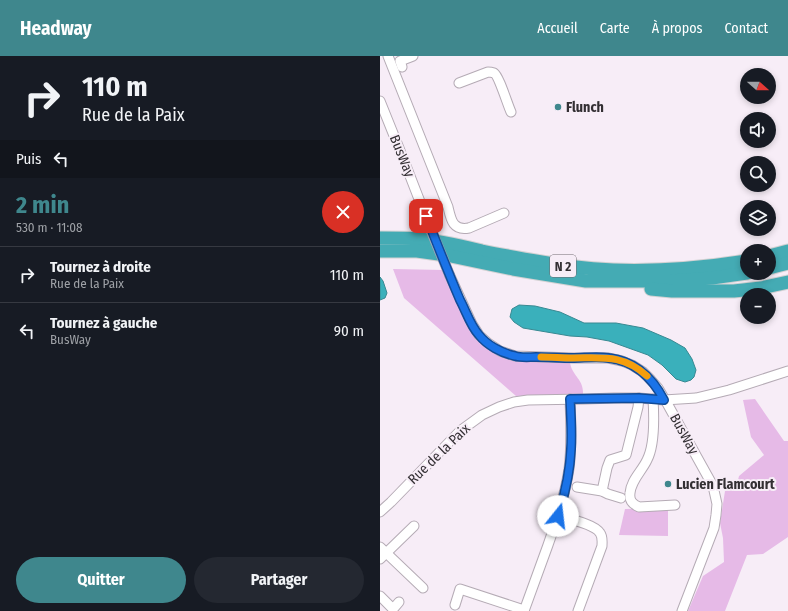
<!DOCTYPE html>
<html lang="fr">
<head>
<meta charset="utf-8">
<style>
	:root { --surface:#171b24; --page:#242831; --text:#f1f3f6; --muted:#9ea1a6; --line:#363941; --accent:#3f878d }
	body { margin:0; font-family:"Fira Sans Condensed",sans-serif; background:var(--page); color:var(--text); height:100vh; display:flex; flex-direction:column; font-size:15px; white-space:nowrap }
	* { box-sizing:border-box; margin:0 }
	p { font-size:13px; color:var(--muted) }
	.icon { flex:none; width:22px; height:22px; fill:none; stroke:currentColor; stroke-width:2; stroke-linecap:round; stroke-linejoin:round }
	.map { position:relative; flex:1; overflow:hidden }
	.details { display:flex; flex-direction:column; background:var(--surface); width:380px }
	.details>* { flex:none }
	.hud { background:#171b24; color:var(--text); overflow:hidden }
	.needle { width:26px; rotate:111deg }
	.fabs { position:absolute; left:360px; top:12px; display:grid; gap:8px }
	.fabs a { display:grid; place-items:center; width:36px; height:36px; border-radius:50%; background:var(--surface); box-shadow:0 2px 6px #0003; font-size:20px }
	.pin { position:absolute; display:grid; place-items:center; width:34px; height:34px; color:#fff; margin:-17px; border-radius:8px; box-shadow:0 2px 6px #0006 }
	.me { position:absolute; width:44px; margin:-22px; rotate:16deg; stroke-linejoin:round; filter:drop-shadow(0 0 3px #0008) }
	.turn { display:flex; align-items:center; gap:14px; height:84px; padding:0 16px; font-size:18px }
	.turn .icon { width:52px; height:52px; stroke-width:2.5 }
	.turn b { display:block; font-size:28px; line-height:34px }
	.then { display:flex; align-items:center; height:38px; padding:0 16px; background:#0003; gap:8px; font-size:15px }
	.round { display:grid; place-items:center; flex:none; width:42px; height:42px; border-radius:21px; background:var(--page) }
	.headline { display:flex; align-items:center; justify-content:space-between; height:68px; padding:0 16px }
	h1 { font-size:24px; font-weight:700; line-height:30px; color:var(--accent) }
	.primary-button { display:flex; gap:8px; margin-top:auto; padding:8px 16px }
	.primary-button a { flex:1; height:46px; border-radius:24px; background:var(--accent); color:#fff; font-size:16px; font-weight:700; line-height:46px; text-align:center }
	.primary-button a+a { background:var(--page); color:var(--text) }
	ul { padding:0; list-style:none }
	li { display:flex; align-items:center; gap:12px; height:56px; padding:0 16px; border-top:1px solid var(--line) }
	li div { flex:1 }
	li b { display:block; font-size:15px }
	li em { font-style:normal }
	header { display:flex; align-items:center; gap:24px; box-sizing:border-box; height:56px; padding:0 20px; background:var(--accent); color:#fff }
	header strong { font-size:19px }
	nav { display:flex; gap:22px; margin-inline-start:auto; font-size:14px }
	main { display:flex; flex:1; min-height:0 }
	.map>svg:first-child { display:block }
	.green { fill:#e6bae7 }
	.water { fill:#3ab0bb; stroke:#388992 }
	.lines { fill:none; stroke-linecap:round; stroke-linejoin:round }
	.minor-casing { stroke:#b5abb5; stroke-width:11 }
	.highway-casing { stroke:#d2d1d2; stroke-width:15 }
	.minor { stroke:#fff; stroke-width:9 }
	.highway { stroke:#44abb4; stroke-width:13 }
	.minor-bridge-casing { stroke:#b5abb5; stroke-width:11; stroke-linecap:butt }
	.minor-bridge { stroke:#fff; stroke-width:9 }
	.route-casing { stroke:#114b97; stroke-width:10 }
	.route { stroke:#1a73e8; stroke-width:7 }
	.slow { stroke:#f59e0b; stroke-width:7 }
	.poi-dot { fill:#3f878d; stroke:#f7edf7; stroke-width:1.5 }
	.labels { text-anchor:middle; dominant-baseline:central; stroke-width:4; stroke-linejoin:round; paint-order:stroke }
	.shield { fill:#f7edf7; stroke:#6e686e; stroke-width:1 }
	.shield-label { font-size:13px; font-weight:bold; fill:#332f33 }
	.poi-label { font-size:14px; font-weight:bold; fill:#332f33; stroke:#f7edf7; text-anchor:start }
	.street-label { font-size:14px; fill:#332f33; stroke:#f7edf7 }
</style>
</head>
<body>
<header>
<strong>Headway</strong>
<nav><a>Accueil</a><a>Carte</a><a>À propos</a><a>Contact</a></nav>
</header>
<main>
<section class="details">
<div class="hud">
<div class="turn"><svg class="icon" aria-label="right" viewBox="0 0 24 24"><path d="M7 20v-9h11M14 6l5 5-5 5"/></svg><div><b>110 m</b>Rue de la Paix</div></div>
<div class="then">Puis<svg class="icon" aria-label="left" viewBox="0 0 24 24"><path d="M17 20v-9H6M10 6l-5 5 5 5"/></svg></div>
</div>
<div class="headline"><div><h1>2 min</h1><p>530 m · 11:08</p></div><a class="round" style="background:#d93025;color:#fff"><svg class="icon" aria-label="close" viewBox="0 0 24 24"><path d="M6 6l12 12M18 6L6 18"/></svg></a></div>
<ul>
<li><svg class="icon" aria-label="right" viewBox="0 0 24 24"><path d="M7 20v-9h11M14 6l5 5-5 5"/></svg><div><b>Tournez à droite</b><p>Rue de la Paix</p></div><em>110 m</em></li>
<li><svg class="icon" aria-label="left" viewBox="0 0 24 24"><path d="M17 20v-9H6M10 6l-5 5 5 5"/></svg><div><b>Tournez à gauche</b><p>BusWay</p></div><em>90 m</em></li>
</ul>
<div class="primary-button"><a>Quitter</a><a>Partager</a></div>
</section>
<div class="map">
<svg width="408" height="555" viewBox="0 0 408 555">
	<rect width="100%" height="100%" fill="#f7edf7"/>
	<g class="green">
		<path d="M13,213L64,214L86,268L95,280L131,302L143,305L190,306C191,319 204,323 203,338L136,340L24,242Z"/>
		<polygon points="375,343 404,385 408,385 408,481 383,498 367,499 345,555 308,555 323,520 344,506 343,482 340,467 345,435 356,432 359,420 384,399 371,381 363,344"/>
		<polygon points="288,452 288,480 239,479 245,453"/>
	</g>
	<g class="water">
		<polygon points="0,221 3,225 7,237 5,242 0,244"/>
		<polygon points="139,249 155,250 180,256 204,267 236,267 263,272 291,284 305,292 312,303 316,314 314,321 311,324 305,326 296,323 282,309 268,299 229,285 207,281 190,280 143,272 134,266 130,261 132,253"/>
	</g>
	<g class="lines">
		<g class="minor-casing">
			<g id="minor">
				<path d="M8,0L68,151C71,164 73,175 89,172L124,157"/>
				<polyline points="22,11 20,5 33,0"/>
				<path d="M79,27L108,16C110,16 111,16 114,17C119,20 128,50 131,56"/>
				<polyline points="0,45 23,102 51,174"/>
				<polyline points="70,220 92,268 99,279 108,287 120,295 135,300 193,302 228,302 242,305 252,309 263,316 271,324 278,332 288,349 333,430 337,448 336,459 334,472 302,555"/>
				<path d="M273,343C274,359 275,389 267,404C262,415 251,424 250,437C249,444 252,448 259,451L295,449"/>
				<polyline points="197,431 222,435 228,438 241,442"/>
				<polyline points="222,435 227,412 230,404 246,399 258,351 259,342"/>
				<polyline points="0,456 11,446 80,375 102,359 119,351 134,346 148,344 205,343 234,342 259,342 284,344 316,342 349,334 408,315"/>
				<path d="M178,460C189,463 215,468 220,477C223,481 222,486 222,490L198,555"/>
				<polyline points="0,491 43,532"/>
				<polyline points="0,503 34,470"/>
				<polyline points="0,540 13,553 19,546"/>
				<polyline points="75,549 80,533 144,554"/>
				<path d="M144,555C152,533 160,511 168,489C177,464 185,439 189,413C192,390 191,366 190,343"/>
			</g>
		</g>
		<g class="highway-casing">
			<g id="highway">
				<path d="M0,182C13,182 27,182 39,183C61,185 81,190 102,195C126,200 150,204 174,208C238,219 303,215 367,205"/>
				<polyline points="0,195 37,195 66,199 133,213 206,225 291,225 332,222 367,217"/>
				<polyline points="389,200 408,195"/>
				<polyline points="389,212 408,207"/>
				<polyline points="271,233 292,235 354,235 381,232 408,226"/>
			</g>
		</g>
		<use href="#minor" class="minor"/>
		<use href="#highway" class="highway"/>
		<g class="minor-bridge-casing">
			<polyline id="minor-bridge" points="51,174 70,220"/>
		</g>
		<use href="#minor-bridge" class="minor-bridge"/>
	</g>
	<g class="lines">
		<g class="route-casing">
			<path id="route" d="M46,160C57,188 68,216 80,244C86,255 90,269 99,279C107,289 121,297 135,300C141,302 149,301 156,301C168,301 180,302 192,302C204,302 217,300 229,302C255,305 272,321 284,344L259,342L190,343C191,359 192,376 191,393C190,415 185,438 178,460"/>
		</g>
		<use href="#route" class="route"/>
		<path class="slow" d="M161,301C172,301 182,302 193,302C222,302 243,298 267,320"/>
	</g>
	<g class="poi-dot">
		<circle cx="178" cy="51" r="4"/>
		<circle cx="288" cy="428" r="4"/>
	</g>
	<g class="labels">
		<rect class="shield" x="170" y="199" width="26" height="22" rx="3"/>
		<g class="shield-label">
			<text x="183" y="210">N 2</text>
		</g>
		<g class="poi-label">
			<text x="186" y="51">Flunch</text>
			<text x="296" y="428">Lucien Flamcourt</text>
		</g>
		<g class="street-label">
			<text transform="translate(22 100) rotate(68)">BusWay</text>
			<text transform="translate(304 378) rotate(61)">BusWay</text>
			<text transform="translate(59 398) rotate(-44)">Rue de la Paix</text>
		</g>
	</g>
</svg>
<div class="fabs">
<a><svg class="needle" viewBox="-14 -14 28 28"><path d="M0-13l5 13h-10z" fill="#e53935"/><path d="M0 13l5-13h-10z" fill="#9ea1a6"/></svg></a>
<a><svg class="icon" aria-label="sound" viewBox="0 0 24 24"><path d="M4 9h4l5-4v14l-5-4H4zM17 9q2 3 0 6"/></svg></a>
<a><svg class="icon" aria-label="search" viewBox="0 0 24 24"><circle cx="10" cy="10" r="6"/><path d="M15 15l6 6"/></svg></a>
<a><svg class="icon" aria-label="layers" viewBox="0 0 24 24"><path d="M12 4l9 5-9 5-9-5zM3 14l9 5 9-5"/></svg></a>
<a>+</a>
<a>−</a>
</div>
<div class="pin" style="left:46px;top:160px;background:#d93025"><svg class="icon" aria-label="arrive" viewBox="0 0 24 24"><path d="M6 21V4h12l-3 4 3 4H6"/></svg></div>
<svg class="me" style="left:178px;top:460px" viewBox="-20 -20 40 40"><circle r="19" fill="#fff"/><path d="M0-13L10 11 0 6-10 11z" fill="#1a73e8"/></svg>
</div>
</main>
</body>
</html>
